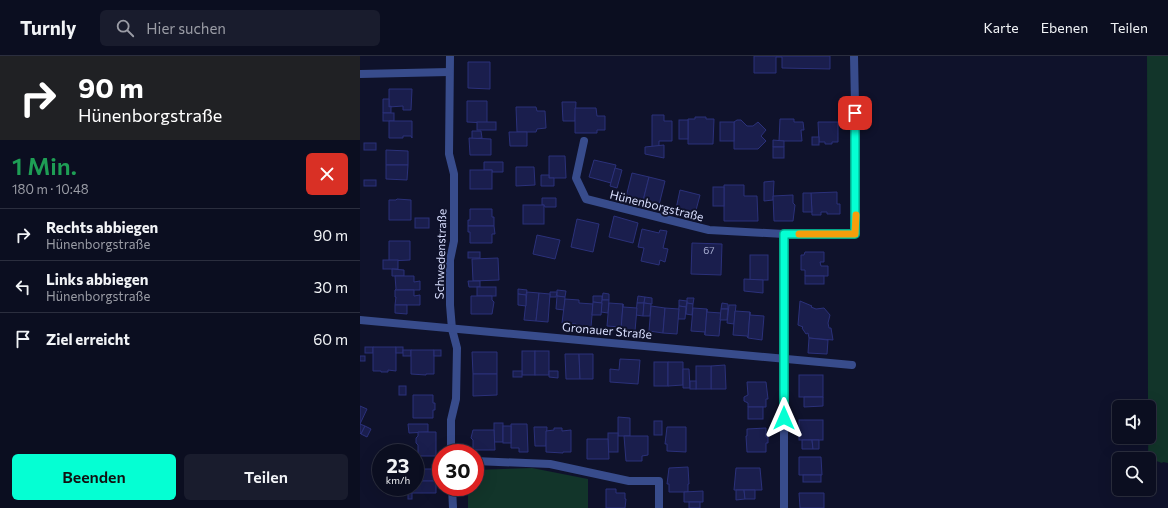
<!DOCTYPE html>
<html lang="de">
<head>
<meta charset="utf-8">
<style>
	:root { --surface:#0b0e20; --page:#191c2d; --text:#f1f3f6; --muted:#9a9ca5; --line:#2b2e3e; --accent:#05ffd3 }
	body { margin:0; font-family:Commissioner,sans-serif; background:var(--page); color:var(--text); height:100vh; display:flex; flex-direction:column; font-size:15px; white-space:nowrap }
	* { box-sizing:border-box; margin:0 }
	p { font-size:13px; color:var(--muted) }
	.icon { flex:none; width:22px; height:22px; fill:none; stroke:currentColor; stroke-width:2; stroke-linecap:round; stroke-linejoin:round }
	.map { position:relative; flex:1; overflow:hidden }
	.drawer { display:flex; flex-direction:column; background:var(--surface); width:360px }
	.drawer>* { flex:none }
	.guide { background:#202124; color:#fff; overflow:hidden }
	.tools { position:absolute; left:752px; top:344px; display:grid; gap:8px }
	.tools a { display:grid; place-items:center; width:44px; height:44px; border-radius:6px; background:var(--surface); box-shadow:0 4px 16px #0002,0 0 0 1px var(--line); font-size:20px }
	.speed { position:absolute; left:12px; top:388px; display:flex; gap:8px; font-size:20px; font-weight:700; text-align:center }
	.speed>* { display:grid; place-content:center; width:52px; height:52px; border-radius:50%; background:var(--surface); box-shadow:0 4px 16px #0002,0 0 0 1px var(--line); line-height:1 }
	.speed small { font-size:10px; font-weight:400 }
	.speed .limit { border:6px solid #d22; background:#fff; color:#111 }
	.pin { position:absolute; display:grid; place-items:center; width:34px; height:34px; color:#fff; margin:-17px; border-radius:8px; box-shadow:0 2px 6px #0006 }
	.me { position:absolute; width:44px; margin:-22px; rotate:0deg; stroke-linejoin:round; filter:drop-shadow(0 0 3px #0008) }
	.turn { display:flex; align-items:center; gap:14px; height:84px; padding:0 12px; font-size:18px }
	.turn .icon { width:52px; height:52px; stroke-width:2.5 }
	.turn b { display:block; font-size:28px; line-height:34px }
	.round { display:grid; place-items:center; flex:none; width:42px; height:42px; border-radius:6px; background:var(--page) }
	.headline { display:flex; align-items:center; justify-content:space-between; height:68px; padding:0 12px }
	h1 { font-size:24px; font-weight:600; line-height:30px; color:#1e9e55 }
	.cta { display:flex; gap:8px; margin-top:auto; padding:8px 12px }
	.cta a { flex:1; height:46px; border-radius:6px; background:var(--accent); color:#111; font-size:16px; font-weight:600; line-height:46px; text-align:center }
	.cta a+a { background:var(--page); color:var(--text) }
	ul { padding:0; list-style:none }
	li { display:flex; align-items:center; gap:12px; height:52px; padding:0 12px; border-top:1px solid var(--line) }
	li div { flex:1 }
	li b { display:block; font-size:15px }
	li em { font-style:normal }
	header { display:flex; align-items:center; gap:24px; box-sizing:border-box; height:56px; padding:0 20px; background:var(--surface); border-bottom:1px solid var(--line) }
	header strong { font-size:19px }
	nav { display:flex; gap:22px; margin-inline-start:auto; font-size:14px }
	.search { width:280px; height:36px; background:var(--page); display:flex; align-items:center; gap:10px; box-sizing:border-box; padding:0 14px; border-radius:6px; color:var(--muted); font-size:15px }
	main { display:flex; flex:1; min-height:0 }
	.map>svg:first-child { display:block }
	.green { fill:#12352a }
	.building { fill:#1a1e4d; stroke:#2b317a }
	.lines { fill:none; stroke-linecap:round; stroke-linejoin:round }
	.minor { stroke:#384c8c; stroke-width:8 }
	.route-casing { stroke:#03a689; stroke-width:10 }
	.route { stroke:#05ffd3; stroke-width:7 }
	.slow { stroke:#f59e0b; stroke-width:7 }
	.labels { text-anchor:middle; dominant-baseline:central; stroke-width:4; stroke-linejoin:round; paint-order:stroke }
	.number-label { font-size:10px; fill:#a9afd2 }
	.street-label { font-size:12px; fill:#d9dfff; stroke:#0f122b }
</style>
</head>
<body>
<header>
<strong>Turnly</strong>
<div class="search"><svg class="icon" aria-label="search" viewBox="0 0 24 24"><circle cx="10" cy="10" r="6"/><path d="M15 15l6 6"/></svg>Hier suchen</div>
<nav><a>Karte</a><a>Ebenen</a><a>Teilen</a></nav>
</header>
<main>
<section class="drawer">
<div class="guide">
<div class="turn"><svg class="icon" aria-label="right" viewBox="0 0 24 24"><path d="M7 20v-9h11M14 6l5 5-5 5"/></svg><div><b>90 m</b>Hünenborgstraße</div></div>
</div>
<div class="headline"><div><h1>1 Min.</h1><p>180 m · 10:48</p></div><a class="round" style="background:#d93025;color:#fff"><svg class="icon" aria-label="close" viewBox="0 0 24 24"><path d="M6 6l12 12M18 6L6 18"/></svg></a></div>
<ul>
<li><svg class="icon" aria-label="right" viewBox="0 0 24 24"><path d="M7 20v-9h11M14 6l5 5-5 5"/></svg><div><b>Rechts abbiegen</b><p>Hünenborgstraße</p></div><em>90 m</em></li>
<li><svg class="icon" aria-label="left" viewBox="0 0 24 24"><path d="M17 20v-9H6M10 6l-5 5 5 5"/></svg><div><b>Links abbiegen</b><p>Hünenborgstraße</p></div><em>30 m</em></li>
<li><svg class="icon" aria-label="arrive" viewBox="0 0 24 24"><path d="M6 21V4h12l-3 4 3 4H6"/></svg><div><b>Ziel erreicht</b></div><em>60 m</em></li>
</ul>
<div class="cta"><a>Beenden</a><a>Teilen</a></div>
</section>
<div class="map">
<svg width="808" height="452" viewBox="0 0 808 452">
	<rect width="100%" height="100%" fill="#0f122b"/>
	<g class="green">
		<polygon points="787,0 808,0 808,407 803,406 802,407 788,402 789,351 788,351"/>
		<polygon points="172,412 228,423 228,452 108,452 108,431 115,431 115,414"/>
	</g>
	<g class="building">
		<polygon points="394,0 470,0 470,13 422,12 422,1 416,1 416,17 394,17"/>
		<polygon points="108,6 130,6 130,33 108,32"/>
		<polygon points="29,33 52,33 51,54 43,54 43,50 29,51"/>
		<polygon points="23,43 29,43 29,51 31,50 31,57 23,57"/>
		<polygon points="107,45 127,45 127,67 107,66"/>
		<polygon points="202,46 216,46 215,65 203,65"/>
		<polygon points="156,51 176,51 177,55 185,55 186,72 177,73 176,76 157,76"/>
		<polygon points="215,52 236,52 237,60 245,60 245,74 237,74 237,77 215,77"/>
		<rect x="23" y="57" width="11" height="8"/>
		<polygon points="292,59 304,59 304,65 312,65 312,85 299,85 299,91 292,91"/>
		<polygon points="335,61 346,61 346,63 354,63 353,88 328,88 328,63 335,63"/>
		<polygon points="420,63 434,63 434,66 443,66 444,74 441,74 442,85 419,85"/>
		<rect x="319" y="64" width="9" height="19"/>
		<polygon points="377,64 381,64 387,70 393,70 398,66 406,74 401,80 406,85 398,93 374,93 374,66"/>
		<polygon points="29,65 52,65 52,82 51,80 43,80 43,82 29,82"/>
		<rect x="117" y="66" width="19" height="8"/>
		<rect x="360" y="66" width="14" height="19"/>
		<polygon points="458,66 478,66 478,86 472,86 472,88 465,88 465,86 459,86"/>
		<polygon points="112,75 121,75 122,82 112,83"/>
		<polygon points="149,76 167,76 167,90 150,90"/>
		<rect x="452" y="81" width="7" height="8"/>
		<polygon points="109,82 131,83 131,99 110,99"/>
		<polygon points="413,84 424,85 424,91 413,91"/>
		<rect x="4" y="87" width="12" height="7"/>
		<polygon points="304,89 304,102 285,98 285,91"/>
		<rect x="413" y="91" width="11" height="11"/>
		<polygon points="26,94 48,95 48,109 26,109"/>
		<polygon points="189,100 205,100 206,122 189,122"/>
		<polygon points="234,104 256,109 251,127 229,121"/>
		<polygon points="124,106 143,106 143,116 132,116 132,114 124,114"/>
		<polygon points="26,109 48,109 47,124 26,123"/>
		<polygon points="156,111 174,111 175,129 156,130"/>
		<polygon points="255,112 262,114 257,132 250,130"/>
		<rect x="110" y="114" width="22" height="19"/>
		<polygon points="272,117 289,121 283,145 266,141"/>
		<polygon points="181,119 189,119 189,122 194,122 194,130 181,130"/>
		<polygon points="289,121 305,125 299,149 283,145"/>
		<rect x="4" y="124" width="12" height="6"/>
		<polygon points="414,125 413,144 404,145 404,126"/>
		<polygon points="364,129 384,129 384,140 397,140 398,165 364,165"/>
		<rect x="353" y="131" width="11" height="19"/>
		<polygon points="320,134 340,139 335,158 329,157 328,158 316,153"/>
		<polygon points="477,136 477,148 480,148 480,158 467,158 467,156 461,156 461,159 452,159 451,137"/>
		<polygon points="443,137 451,137 452,156 443,156"/>
		<polygon points="433,139 433,147 435,149 433,165 414,165 413,140"/>
		<polygon points="182,142 196,142 196,151 185,151 184,149 182,149"/>
		<polygon points="37,143 51,144 51,164 29,164 29,144 36,144"/>
		<rect x="163" y="149" width="21" height="19"/>
		<polygon points="110,153 132,153 132,161 134,161 134,170 108,170 108,164 110,164"/>
		<polygon points="254,160 278,167 273,187 249,181"/>
		<rect x="55" y="162" width="14" height="10"/>
		<polygon points="217,163 239,168 233,196 211,191"/>
		<polygon points="108,170 134,170 135,178 132,178 132,187 110,187 110,176 108,176"/>
		<polygon points="282,173 299,177 300,174 307,175 303,192 308,193 305,206 300,204 299,209 281,205 284,192 278,191"/>
		<polygon points="177,179 200,184 195,203 173,198"/>
		<polygon points="29,185 50,185 50,204 29,205"/>
		<polygon points="332,187 362,188 361,219 331,218"/>
		<rect x="108" y="196" width="12" height="6"/>
		<polygon points="445,196 464,196 464,206 460,206 461,210 468,210 468,220 445,220 445,214 441,214 441,199 444,199"/>
		<rect x="390" y="199" width="18" height="25"/>
		<polygon points="138,202 139,224 113,225 112,203"/>
		<rect x="23" y="204" width="15" height="9"/>
		<polygon points="32,213 44,214 44,220 32,220"/>
		<polygon points="35,220 54,220 54,226 60,225 60,234 35,234 36,233"/>
		<rect x="445" y="220" width="19" height="8"/>
		<polygon points="384,223 403,224 403,237 384,235"/>
		<polygon points="108,225 120,225 120,231 109,231"/>
		<rect x="117" y="231" width="19" height="9"/>
		<polygon points="158,233 167,234 166,239 158,238"/>
		<polygon points="35,234 54,234 54,240 60,239 60,249 35,249 36,241 35,241"/>
		<polygon points="197,234 206,235 205,241 197,240"/>
		<polygon points="167,236 179,237 176,265 164,264"/>
		<polygon points="190,236 197,236 196,241 190,241"/>
		<polygon points="179,237 190,238 188,266 176,265"/>
		<polygon points="243,237 249,238 249,244 242,244"/>
		<polygon points="158,238 166,239 166,250 158,249"/>
		<polygon points="111,240 132,240 132,244 134,246 132,258 111,258"/>
		<polygon points="197,240 205,241 204,254 196,253"/>
		<polygon points="233,240 242,240 242,247 233,246"/>
		<polygon points="278,240 285,241 284,247 277,247"/>
		<polygon points="285,241 292,242 292,248 284,247"/>
		<polygon points="327,242 334,242 333,248 327,247"/>
		<polygon points="205,243 219,244 219,247 233,248 231,271 216,270 216,268 202,267"/>
		<polygon points="242,244 249,244 248,257 241,256"/>
		<polygon points="319,244 327,245 326,251 319,250"/>
		<polygon points="440,245 452,250 451,251 456,253 464,252 470,259 468,267 469,272 471,272 473,284 449,282 448,277 446,278 442,272 443,271 438,269"/>
		<polygon points="233,246 242,247 241,259 232,259"/>
		<polygon points="249,247 263,248 261,274 260,271 247,270"/>
		<polygon points="277,247 284,247 283,260 276,259"/>
		<polygon points="284,247 291,248 290,260 283,260"/>
		<polygon points="327,247 333,248 332,259 326,258"/>
		<polygon points="362,247 368,248 368,253 361,253"/>
		<polygon points="263,248 263,251 277,252 275,275 261,274"/>
		<polygon points="35,249 47,249 47,258 35,257"/>
		<polygon points="369,249 376,249 374,268 367,267"/>
		<polygon points="291,250 305,252 303,277 289,275"/>
		<polygon points="319,250 326,251 325,263 318,263"/>
		<polygon points="305,252 319,253 317,278 303,277"/>
		<polygon points="333,252 347,253 345,279 345,276 331,275"/>
		<polygon points="347,253 347,256 361,257 359,280 345,279"/>
		<polygon points="361,253 368,253 367,264 360,264"/>
		<polygon points="375,255 390,256 388,282 387,280 373,279"/>
		<polygon points="390,256 390,259 404,260 402,284 388,282"/>
		<polygon points="449,282 468,284 467,298 448,297"/>
		<rect x="5" y="291" width="8" height="6"/>
		<polygon points="13,291 36,291 36,315 28,314 28,316 21,316 21,315 13,315"/>
		<rect x="36" y="291" width="7" height="6"/>
		<rect x="43" y="294" width="8" height="6"/>
		<polygon points="51,294 74,294 74,318 66,318 66,319 51,318"/>
		<rect x="74" y="294" width="7" height="6"/>
		<rect x="162" y="295" width="13" height="24"/>
		<rect x="175" y="295" width="14" height="24"/>
		<polygon points="112,296 137,296 137,318 113,318"/>
		<polygon points="205,298 219,298 220,323 206,323"/>
		<polygon points="219,298 233,298 233,323 220,323"/>
		<rect x="0" y="300" width="5" height="5"/>
		<polygon points="260,303 280,304 278,328 250,326 250,313 259,314"/>
		<rect x="294" y="306" width="14" height="24"/>
		<polygon points="308,306 323,306 323,329 308,330"/>
		<polygon points="365,309 366,333 351,333 351,310"/>
		<rect x="336" y="310" width="15" height="23"/>
		<polygon points="323,313 329,313 330,332 323,332"/>
		<rect x="153" y="315" width="9" height="6"/>
		<polygon points="189,315 198,315 198,322 189,321"/>
		<polygon points="113,318 137,318 137,339 113,340"/>
		<rect x="439" y="319" width="24" height="22"/>
		<rect x="330" y="325" width="6" height="8"/>
		<polygon points="387,326 406,326 408,343 406,343 406,351 388,351 388,347 384,345 384,341 388,339"/>
		<rect x="39" y="330" width="7" height="9"/>
		<polygon points="53,339 73,339 73,347 75,347 75,354 73,354 73,362 53,362"/>
		<polygon points="444,341 463,341 463,350 444,351"/>
		<polygon points="0,350 7,353 0,368"/>
		<rect x="388" y="351" width="15" height="12"/>
		<polygon points="258,361 270,362 270,380 258,380"/>
		<rect x="439" y="364" width="24" height="20"/>
		<rect x="294" y="365" width="8" height="14"/>
		<rect x="134" y="367" width="9" height="19"/>
		<polygon points="0,368 5,370 1,378 0,377"/>
		<polygon points="48,368 68,368 68,376 49,377"/>
		<polygon points="151,368 167,368 168,396 159,396 159,392 151,392"/>
		<polygon points="5,370 11,373 7,381 1,378"/>
		<rect x="143" y="370" width="8" height="17"/>
		<polygon points="174,371 187,371 186,390 175,390"/>
		<polygon points="307,371 326,371 326,396 307,395 307,388 305,388"/>
		<polygon points="194,372 202,372 202,375 211,374 211,396 203,396 203,397 186,396 186,375 194,374"/>
		<polygon points="406,372 406,381 408,381 408,387 406,387 406,396 387,396 386,380 387,380 387,373"/>
		<polygon points="113,374 134,374 135,394 113,394 113,384 111,382"/>
		<polygon points="58,376 76,376 76,400 58,400 58,389 56,387 56,382 58,380"/>
		<rect x="248" y="377" width="10" height="19"/>
		<polygon points="264,380 288,380 288,399 282,400 282,405 266,405"/>
		<polygon points="227,383 248,383 249,403 227,403"/>
		<polygon points="442,384 452,384 453,393 442,393"/>
		<polygon points="452,384 459,384 459,393 453,393"/>
		<polygon points="439,401 461,401 462,419 439,419"/>
		<polygon points="328,411 329,428 328,428 328,436 309,436 309,428 307,428 309,412"/>
		<polygon points="376,412 400,412 402,434 374,434"/>
		<rect x="55" y="413" width="21" height="12"/>
		<rect x="443" y="419" width="18" height="7"/>
		<polygon points="55,425 76,425 76,437 49,437 49,431 55,431"/>
		<polygon points="246,433 256,433 256,437 265,437 265,443 266,443 265,452 246,452"/>
		<polygon points="376,434 384,434 385,443 376,444"/>
		<polygon points="384,434 395,434 395,443 385,443"/>
		<polygon points="343,435 343,446 324,446 324,436"/>
		<rect x="48" y="437" width="4" height="6"/>
		<polygon points="439,437 464,437 464,452 440,452"/>
		<rect x="329" y="446" width="11" height="6"/>
	</g>
	<g class="lines">
		<g class="minor">
			<polyline points="90,0 89,98 94,118 94,185 90,204 90,249 92,273 97,292 96,343 91,364 91,397"/>
			<polyline points="0,18 89,16"/>
			<polyline points="224,85 216,122 226,143 349,174 424,178"/>
			<polyline points="0,264 492,309"/>
			<polyline points="115,405 190,408 269,425 299,425 299,452"/>
			<polyline points="92,431 93,452"/>
			<polyline points="424,452 424,178 495,178 496,99 494,0"/>
		</g>
	</g>
	<g class="lines">
		<g class="route-casing">
			<polyline id="route" points="424,362 424,178 495,178 495,57"/>
		</g>
		<use href="#route" class="route"/>
		<polyline class="slow" points="439,178 495,178 496,159"/>
	</g>
	<g class="labels">
		<g class="number-label">
			<text x="349" y="194">67</text>
		</g>
		<g class="street-label">
			<text transform="translate(297 149) rotate(14)">Hünenborgstraße</text>
			<text transform="translate(80 198) rotate(-88)">Schwedenstraße</text>
			<text transform="translate(247 274) rotate(5)">Gronauer Straße</text>
		</g>
	</g>
</svg>
<div class="tools">
<a><svg class="icon" aria-label="sound" viewBox="0 0 24 24"><path d="M4 9h4l5-4v14l-5-4H4zM17 9q2 3 0 6"/></svg></a>
<a><svg class="icon" aria-label="search" viewBox="0 0 24 24"><circle cx="10" cy="10" r="6"/><path d="M15 15l6 6"/></svg></a>
</div>
<div class="speed"><div>23<small>km/h</small></div><div class="limit">30</div></div>
<div class="pin" style="left:495px;top:57px;background:#d93025"><svg class="icon" aria-label="arrive" viewBox="0 0 24 24"><path d="M6 21V4h12l-3 4 3 4H6"/></svg></div>
<svg class="me" style="left:424px;top:362px" viewBox="-20 -20 40 40"><path d="M0-17L14 15 0 8-14 15z" fill="#05ffd3" stroke="#fff" stroke-width="4"/></svg>
</div>
</main>
</body>
</html>
